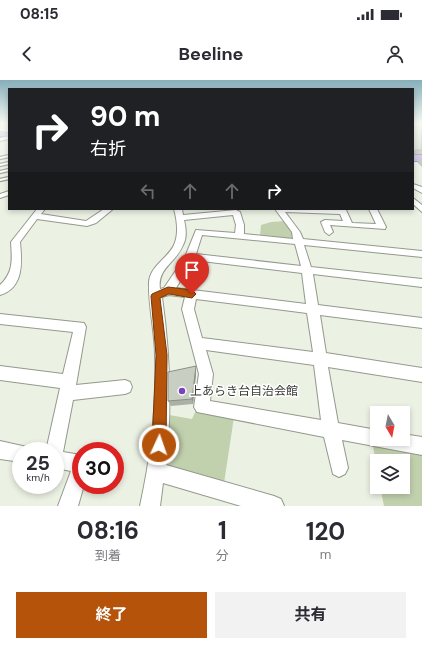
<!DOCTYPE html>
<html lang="ja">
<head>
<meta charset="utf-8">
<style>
	:root { --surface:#fff; --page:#f2f2f3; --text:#2b2b33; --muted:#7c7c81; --accent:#b45309 }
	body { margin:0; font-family:"DM Sans","Noto Sans JP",sans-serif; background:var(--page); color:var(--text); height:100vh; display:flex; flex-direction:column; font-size:15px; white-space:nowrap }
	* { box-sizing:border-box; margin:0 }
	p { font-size:13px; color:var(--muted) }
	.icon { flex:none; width:22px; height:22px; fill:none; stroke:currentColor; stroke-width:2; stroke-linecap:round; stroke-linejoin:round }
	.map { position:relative; height:426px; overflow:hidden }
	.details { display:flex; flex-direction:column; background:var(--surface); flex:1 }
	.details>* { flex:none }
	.hud { position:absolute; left:8px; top:8px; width:406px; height:122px; border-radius:0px; box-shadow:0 2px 6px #0003; background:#202124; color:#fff; overflow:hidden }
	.needle { width:26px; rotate:170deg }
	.tools { position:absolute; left:370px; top:326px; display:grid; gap:8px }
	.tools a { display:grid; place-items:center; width:40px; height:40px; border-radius:0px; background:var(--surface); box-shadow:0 2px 6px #0003; font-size:20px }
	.speed { position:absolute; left:12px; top:362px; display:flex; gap:8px; font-size:20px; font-weight:700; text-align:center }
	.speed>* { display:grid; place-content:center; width:52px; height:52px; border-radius:50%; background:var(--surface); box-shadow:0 2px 6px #0003; line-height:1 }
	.speed small { font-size:10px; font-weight:400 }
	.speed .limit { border:6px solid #d22; background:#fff; color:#111 }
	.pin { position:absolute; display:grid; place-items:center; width:34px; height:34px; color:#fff; margin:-41px -17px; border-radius:50% 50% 50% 0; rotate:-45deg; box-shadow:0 0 4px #0007 }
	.pin .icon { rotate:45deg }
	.me { position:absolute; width:44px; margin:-22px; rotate:3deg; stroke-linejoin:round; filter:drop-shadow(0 0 3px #0008) }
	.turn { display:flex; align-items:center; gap:14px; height:84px; padding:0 16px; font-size:18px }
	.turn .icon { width:52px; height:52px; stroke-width:2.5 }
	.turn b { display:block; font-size:28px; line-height:34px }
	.lanes { display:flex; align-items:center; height:38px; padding:0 16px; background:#0003; justify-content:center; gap:20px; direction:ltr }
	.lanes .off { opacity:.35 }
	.eta { display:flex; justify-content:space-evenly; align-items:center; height:68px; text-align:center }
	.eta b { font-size:24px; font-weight:700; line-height:28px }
	.primary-button { display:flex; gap:8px; margin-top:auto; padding:8px 16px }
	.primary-button a { flex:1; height:46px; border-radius:0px; background:var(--accent); color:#fff; font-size:16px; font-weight:700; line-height:46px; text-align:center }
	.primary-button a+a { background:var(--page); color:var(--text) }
	.status { display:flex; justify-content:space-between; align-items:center; height:28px; padding:0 20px; background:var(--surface); direction:ltr }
	.status svg { height:11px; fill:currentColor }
	header { display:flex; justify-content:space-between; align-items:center; height:52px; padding:0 16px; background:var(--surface); font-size:18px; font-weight:700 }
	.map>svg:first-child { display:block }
	.green { fill:#c1d0ad }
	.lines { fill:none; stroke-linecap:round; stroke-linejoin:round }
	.service-casing { stroke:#94998d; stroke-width:2.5 }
	.minor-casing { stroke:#94998d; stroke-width:2 }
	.trunk-casing { stroke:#8170a2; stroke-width:2 }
	.service { fill:#fff; fill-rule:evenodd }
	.minor { fill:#fff; fill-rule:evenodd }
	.trunk { fill:#b8a3e3; fill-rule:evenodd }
	.wall { fill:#acb1a6 }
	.shaded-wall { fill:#8c9087 }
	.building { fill:#c8cec1; stroke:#8c9087 }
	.route { fill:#b45309; stroke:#753606 }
	.poi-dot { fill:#7645bd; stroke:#fff; stroke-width:1.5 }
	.labels { text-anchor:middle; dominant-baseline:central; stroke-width:3; stroke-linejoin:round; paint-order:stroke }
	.near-poi-label { font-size:12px; fill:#3a3c37; stroke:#fff; text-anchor:start }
</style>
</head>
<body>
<div class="status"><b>08:15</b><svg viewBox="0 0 49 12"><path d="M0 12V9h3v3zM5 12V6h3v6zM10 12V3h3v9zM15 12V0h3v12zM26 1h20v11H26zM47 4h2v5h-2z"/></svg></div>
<header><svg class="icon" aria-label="back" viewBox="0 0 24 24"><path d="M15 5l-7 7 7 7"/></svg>Beeline<svg class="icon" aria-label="person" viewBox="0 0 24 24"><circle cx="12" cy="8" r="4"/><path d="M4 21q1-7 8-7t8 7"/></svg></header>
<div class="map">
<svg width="422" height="426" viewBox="0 0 422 426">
	<rect width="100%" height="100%" fill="#ebf1e3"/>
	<g class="green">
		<polygon points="286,141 297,159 260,156 261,145 271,142"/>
		<polygon points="197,328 234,337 224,403 160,389 169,335 192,339"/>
		<polygon points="372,360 422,369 422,426 384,426 380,407 403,407 403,381 377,381 377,389"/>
	</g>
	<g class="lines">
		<g class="service-casing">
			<g id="service">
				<polygon points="9,75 9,77 0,79 0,77"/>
				<polygon points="9,82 9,84 0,86 0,84"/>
				<polygon points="9,89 9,91 0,93 0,91"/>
				<polygon points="9,97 9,99 0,101 0,99"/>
			</g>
		</g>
		<g class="minor-casing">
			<g id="minor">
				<polygon points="9,56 9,59 0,61 0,58"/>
				<polygon points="413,104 422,107 422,113 413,108"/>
				<polygon points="9,111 9,115 0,118 0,114"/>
				<polygon points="413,118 422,125 422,132 413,124"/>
				<path d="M37,129H45L41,134L86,141L104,129H113L96,143L87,146L37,139L20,162C22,182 24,208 0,215V205C14,192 12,179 11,162Z"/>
				<path d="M174,129H182L183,135L236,130L240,132L244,145V154L293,159L292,152L275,129L343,130H346L352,143L376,144L369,129H377L386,147L385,149L330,145L333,152L329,155L325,152L321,142L325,140L343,141L340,134L285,132L300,152L303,159L422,171V177L304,165L311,187L422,199V207L313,194L318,225L422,238V248L320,235L326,273L422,288V302L328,287L338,343L377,350V359H403V354L422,357V375L342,360L348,388L345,394L339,397L333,394L324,357L197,332L194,327L199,294L182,229L185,217L169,215L162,217C170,273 172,328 166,385L274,416L281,419L284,426H241L163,403L160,426H140C151,376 157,326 155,275C155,252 148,225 149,202C150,186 168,178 174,165C179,154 177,140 174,129ZM233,135L236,145L235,153L196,150L185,177L164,208L160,209C157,188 176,183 183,165C187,158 186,148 184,140ZM202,155L295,164L301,186L196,174ZM193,180L302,193L306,224L176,208ZM196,219L307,233L313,272L202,258L194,229ZM206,270L314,285L321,340L210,321L213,294Z"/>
				<polygon points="0,234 84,243 86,247 76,305 125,300 130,302 132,307 130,312 125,314 73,320 63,372 81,375 81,405 84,405 78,426 58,426 71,391 55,388 55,371 46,371 60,308 0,300 0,286 63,294 73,252 0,244"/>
				<polygon points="0,361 27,367 29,371 21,371 21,382 0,379"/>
			</g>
		</g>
		<g class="trunk-casing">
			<g id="trunk">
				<polygon points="0,52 9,53 9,57 0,56"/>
				<rect x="413" y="75" width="9" height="6"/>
			</g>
		</g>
		<use href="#service" class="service"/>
		<use href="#minor" class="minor"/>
		<use href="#trunk" class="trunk"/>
	</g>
	<g class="wall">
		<polygon points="413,43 422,43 422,74 414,74 413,75"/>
		<polygon points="422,78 422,87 417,82 420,79"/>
		<polygon points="196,293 193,324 171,326 168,321"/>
	</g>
	<polygon class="shaded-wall" points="196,286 196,293 193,324 192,319"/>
	<g class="building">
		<polygon points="413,43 422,43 422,70 415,70 414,74 413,73"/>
		<polygon points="196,286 192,319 168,321 168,292"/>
	</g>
	<linearGradient id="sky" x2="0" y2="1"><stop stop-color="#86afba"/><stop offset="0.42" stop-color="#f6f9f2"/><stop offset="1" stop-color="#f6f9f2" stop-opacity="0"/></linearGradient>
	<rect width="422" height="103" fill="url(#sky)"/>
	<polygon class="route" points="168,207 192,210 196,214 192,218 169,214 160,218 167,275 166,365 164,370 159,372 154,370 152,365 156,275 151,216 152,214"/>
	<circle class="poi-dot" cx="182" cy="311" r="4"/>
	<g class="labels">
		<g class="near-poi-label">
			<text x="190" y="311">上あらき台自治会館</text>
		</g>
	</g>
</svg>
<div class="tools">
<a><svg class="needle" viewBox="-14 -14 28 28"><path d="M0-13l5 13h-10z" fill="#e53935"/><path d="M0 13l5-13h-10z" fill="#7c7c81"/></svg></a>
<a><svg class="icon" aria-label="layers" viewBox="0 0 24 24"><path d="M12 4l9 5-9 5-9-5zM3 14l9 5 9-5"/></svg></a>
</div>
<div class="speed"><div>25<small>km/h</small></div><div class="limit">30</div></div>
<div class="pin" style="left:192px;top:214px;background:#d93025"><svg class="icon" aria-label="arrive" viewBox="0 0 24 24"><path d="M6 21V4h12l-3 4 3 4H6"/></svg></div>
<svg class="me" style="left:159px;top:365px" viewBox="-20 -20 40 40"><circle r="17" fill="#b45309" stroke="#fff" stroke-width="3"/><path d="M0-11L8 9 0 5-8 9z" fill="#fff"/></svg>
<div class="hud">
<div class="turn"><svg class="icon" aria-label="right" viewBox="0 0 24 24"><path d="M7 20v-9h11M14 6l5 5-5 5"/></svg><div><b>90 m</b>右折</div></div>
<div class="lanes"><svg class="icon off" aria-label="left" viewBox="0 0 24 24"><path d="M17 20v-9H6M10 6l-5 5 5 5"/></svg><svg class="icon off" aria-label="ahead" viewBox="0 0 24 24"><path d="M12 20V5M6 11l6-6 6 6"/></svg><svg class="icon off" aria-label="ahead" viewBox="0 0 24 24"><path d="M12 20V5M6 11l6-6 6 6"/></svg><svg class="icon" aria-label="right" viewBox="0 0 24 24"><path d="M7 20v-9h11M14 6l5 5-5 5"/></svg></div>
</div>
</div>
<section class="details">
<div class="eta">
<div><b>08:16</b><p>到着</p></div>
<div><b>1</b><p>分</p></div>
<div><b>120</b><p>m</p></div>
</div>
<div class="primary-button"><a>終了</a><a>共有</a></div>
</section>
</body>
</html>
